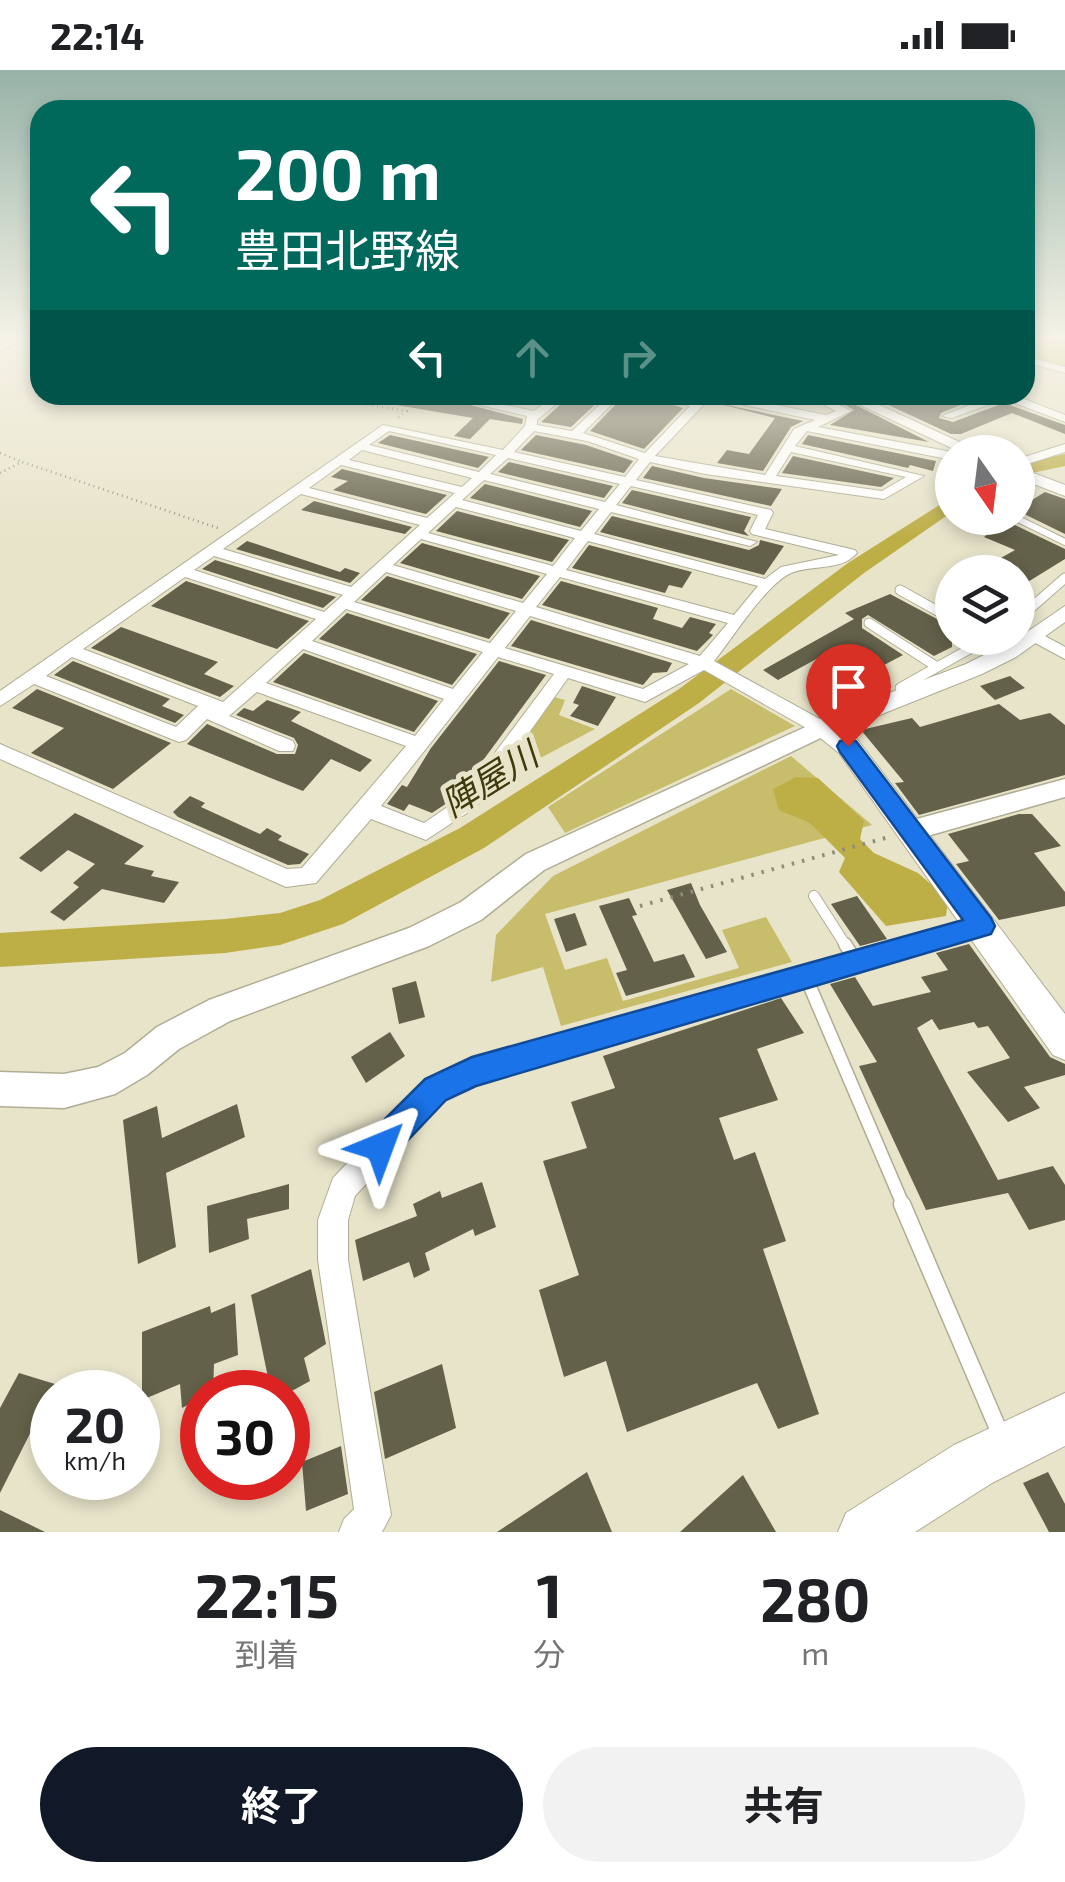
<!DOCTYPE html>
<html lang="ja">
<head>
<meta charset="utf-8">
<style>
	:root { --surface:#fff; --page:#f2f2f2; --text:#202124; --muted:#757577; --accent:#111827 }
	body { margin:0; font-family:"Exo 2","Noto Sans JP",sans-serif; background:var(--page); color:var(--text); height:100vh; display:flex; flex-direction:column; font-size:38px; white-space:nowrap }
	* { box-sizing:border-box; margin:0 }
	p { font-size:32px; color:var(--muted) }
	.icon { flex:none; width:55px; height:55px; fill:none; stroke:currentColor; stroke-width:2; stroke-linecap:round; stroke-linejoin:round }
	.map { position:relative; height:1462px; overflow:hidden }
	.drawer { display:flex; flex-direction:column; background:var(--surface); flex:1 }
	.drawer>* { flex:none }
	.banner { position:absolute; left:30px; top:30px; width:1005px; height:305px; border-radius:30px; box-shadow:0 5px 15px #0003; background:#00695c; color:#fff; overflow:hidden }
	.needle { width:65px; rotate:166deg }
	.fabs { position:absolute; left:935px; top:365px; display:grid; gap:20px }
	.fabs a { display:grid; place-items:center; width:100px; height:100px; border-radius:50%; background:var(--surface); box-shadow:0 5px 15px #0003; font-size:50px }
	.speed { position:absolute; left:30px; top:1300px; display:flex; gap:20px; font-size:50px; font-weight:700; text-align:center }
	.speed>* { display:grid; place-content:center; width:130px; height:130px; border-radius:50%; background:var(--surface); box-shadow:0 5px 15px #0003; line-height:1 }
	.speed small { font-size:25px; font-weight:400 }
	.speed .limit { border:15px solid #d22; background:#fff; color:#111 }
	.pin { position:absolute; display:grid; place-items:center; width:85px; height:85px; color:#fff; margin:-102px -42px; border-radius:50% 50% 50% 0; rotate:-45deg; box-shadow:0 0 10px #0007 }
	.pin .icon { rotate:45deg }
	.me { position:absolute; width:110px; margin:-55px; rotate:44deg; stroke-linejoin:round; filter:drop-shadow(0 0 8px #0008) }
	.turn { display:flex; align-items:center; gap:35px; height:210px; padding:0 40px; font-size:45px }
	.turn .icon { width:130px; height:130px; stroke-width:2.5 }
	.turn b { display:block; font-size:70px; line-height:85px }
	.lanes { display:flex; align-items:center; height:95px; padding:0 40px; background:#0003; justify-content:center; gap:50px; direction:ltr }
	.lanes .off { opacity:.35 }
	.eta { display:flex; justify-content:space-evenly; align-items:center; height:170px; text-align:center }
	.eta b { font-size:60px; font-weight:700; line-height:70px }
	.cta { display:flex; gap:20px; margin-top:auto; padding:20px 40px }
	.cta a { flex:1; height:115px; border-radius:60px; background:var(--accent); color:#fff; font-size:40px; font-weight:700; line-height:115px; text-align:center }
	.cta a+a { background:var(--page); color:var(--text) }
	.status { display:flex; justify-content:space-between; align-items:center; height:70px; padding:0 50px; background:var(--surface); direction:ltr }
	.status svg { height:28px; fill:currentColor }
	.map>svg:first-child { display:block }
	.green { fill:#c8bd6b }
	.water { fill:#bdae46 }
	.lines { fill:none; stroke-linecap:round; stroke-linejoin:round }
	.river { fill:#bdae46; fill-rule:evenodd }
	.building { fill:#64614a }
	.service-far4-casing { stroke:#b0ad94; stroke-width:8 }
	.service-far3-casing { stroke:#b0ad94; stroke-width:11 }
	.service-far2-casing { stroke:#b0ad94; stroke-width:12 }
	.service-far1-casing { stroke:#b0ad94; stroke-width:15 }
	.service-casing { stroke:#b0ad94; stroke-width:19 }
	.minor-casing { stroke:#b0ad94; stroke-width:2 }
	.tertiary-casing { stroke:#b0ad94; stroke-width:3 }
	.secondary-casing { stroke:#b0ad94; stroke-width:2 }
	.primary-casing { stroke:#b0ad94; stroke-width:2 }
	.path-far1 { stroke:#8f8c79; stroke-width:2.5; stroke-dasharray:1 4; stroke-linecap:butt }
	.path { stroke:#8f8c79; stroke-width:4; stroke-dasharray:2.5 8; stroke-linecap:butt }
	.service-far4 { stroke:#fff; stroke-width:6 }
	.service-far3 { stroke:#fff; stroke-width:9 }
	.service-far2 { stroke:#fff; stroke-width:10 }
	.service-far1 { stroke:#fff; stroke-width:12 }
	.service { stroke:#fff; stroke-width:16 }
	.minor { fill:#fff; fill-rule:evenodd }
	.tertiary { fill:#fff; fill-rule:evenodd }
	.secondary { fill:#fff; fill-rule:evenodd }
	.primary { fill:#fff; fill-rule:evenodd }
	.route { fill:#1a73e8; stroke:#114b97; stroke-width:2.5 }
	.labels { text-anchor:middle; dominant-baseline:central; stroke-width:10; stroke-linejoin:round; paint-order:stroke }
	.water-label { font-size:35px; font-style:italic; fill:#3f390c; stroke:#e8e4ca }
</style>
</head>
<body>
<div class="status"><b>22:14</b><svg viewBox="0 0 49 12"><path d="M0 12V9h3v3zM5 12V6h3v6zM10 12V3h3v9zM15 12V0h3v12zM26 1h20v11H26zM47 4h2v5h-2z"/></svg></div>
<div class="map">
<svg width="1065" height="1462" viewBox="0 0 1065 1462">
	<rect width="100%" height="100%" fill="#e8e4ca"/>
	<g class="green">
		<polygon points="1025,265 1065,265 1065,297 1025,285"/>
		<polygon points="731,619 795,656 565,763 548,737"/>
		<polygon points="554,627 565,630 559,645 595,659 514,702 500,698"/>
		<polygon points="791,686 872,755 545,844 565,900 607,888 623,931 739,898 722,860 766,847 792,892 561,956 543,897 491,912 496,865 553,806"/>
	</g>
	<polygon class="water" points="796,707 818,708 864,751 860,769 874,783 918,803 948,829 946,846 886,856 839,802 845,788 810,753 779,740 773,719"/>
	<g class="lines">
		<g class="river">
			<polygon points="1065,384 1065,396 1018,406 1018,394"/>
			<polygon points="952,427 952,442 864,503 699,633 484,778 343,854 280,875 225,883 0,897 0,863 225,849 280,843 320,830 460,758 679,619 848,493"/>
		</g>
	</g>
	<g class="building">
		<polygon points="374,325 433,325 523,349 522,354 490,349 470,369 454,366 473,348 373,331"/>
		<polygon points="571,325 605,325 571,357 541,352"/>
		<polygon points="625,325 642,325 683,338 644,379 590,361"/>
		<polygon points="827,325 836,325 929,372 830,355 854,340"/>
		<polygon points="867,325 985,325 941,343 939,348 953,352 1004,333 1065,355 1065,364 1012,343 961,364 951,364"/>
		<polygon points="712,332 803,351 791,357 763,401 717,393 727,380 749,384 775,348"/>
		<polygon points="390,365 489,387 478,398 378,373"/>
		<polygon points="536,365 586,375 633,391 624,403 521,380"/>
		<polygon points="808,365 936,391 933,401 910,395 908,398 802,374"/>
		<polygon points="793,386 894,408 881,417 782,403"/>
		<polygon points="509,392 613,416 604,428 498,402"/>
		<polygon points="652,396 704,408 782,419 771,436 643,408"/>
		<polygon points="342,399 447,425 426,444 333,420 348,411 331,407"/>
		<polygon points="485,414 592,441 580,457 470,428"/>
		<polygon points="632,420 751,447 744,461 749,466 622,433"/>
		<polygon points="1045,422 1065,429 1065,464 1018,441 1018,428 1026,426 1032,430"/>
		<polygon points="314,431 412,457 405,464 301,440"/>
		<polygon points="457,441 569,470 552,492 436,461"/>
		<polygon points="612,446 749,480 759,475 760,470 784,476 764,505 600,462"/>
		<polygon points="968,448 1009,448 1013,454 1065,479 1065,489 1018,518 1018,502 976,502 1015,480 984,467 993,460"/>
		<polygon points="247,471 340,502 345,498 360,503 350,513 236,479"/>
		<polygon points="422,473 540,506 522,529 400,493"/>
		<polygon points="589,475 692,502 682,518 669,515 665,523 572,498"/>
		<polygon points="215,490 336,527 323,538 202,499"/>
		<polygon points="387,506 510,543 489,569 361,530"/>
		<polygon points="186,511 309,551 277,579 151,536"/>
		<polygon points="561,511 658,538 653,549 682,558 690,547 716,554 709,563 713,565 697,581 542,535"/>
		<polygon points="890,524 952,557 952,577 934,586 868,545 862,549 862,558 903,585 854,611 820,587 778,610 763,600 854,549 845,543"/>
		<polygon points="347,543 477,584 452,615 319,569"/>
		<polygon points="531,550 672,593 667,602 653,603 643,615 511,576"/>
		<polygon points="121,557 218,592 204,604 234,616 220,627 91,578"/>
		<polygon points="304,583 438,631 414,662 273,612"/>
		<polygon points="73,591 170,629 162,636 184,645 175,653 54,605"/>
		<polygon points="499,591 546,605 456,727 432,743 409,734 404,741 387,734 402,715 407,717 431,678"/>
		<polygon points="1010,606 1025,618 995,630 980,616"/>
		<polygon points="582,616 616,627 598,656 570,646 579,635 573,633"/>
		<polygon points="37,619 171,673 113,719 31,683 64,658 12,638"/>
		<polygon points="267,630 301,642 291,651 372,690 360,702 331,689 303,721 187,674 207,654 277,684 295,684 298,675 294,668 236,645 244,638 253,641"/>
		<polygon points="999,634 1020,650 1050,643 1065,655 1065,705 919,745 895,713 904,712 861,660 912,648 920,657"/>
		<polygon points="190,726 205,733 201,737 260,764 267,758 282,766 278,770 309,784 300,794 288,795 178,747 173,742"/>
		<polygon points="75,743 144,776 124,794 154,801 151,806 179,812 164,833 102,819 64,851 50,842 79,817 73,813 95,794 68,780 41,802 19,788"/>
		<polygon points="1019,744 1032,744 1061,776 1034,783 1065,822 1065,836 999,850 956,794 969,791 948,764"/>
		<polygon points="691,813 700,835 727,882 706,889 667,820"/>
		<polygon points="857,826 887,869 860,876 831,834"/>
		<polygon points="629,828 637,845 632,846 654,892 684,884 695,907 626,926 616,903 627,900 599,836"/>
		<polygon points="575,843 587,875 566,882 554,849"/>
		<polygon points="969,874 1050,987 1065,994 1065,1005 1024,1017 1040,1038 1008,1052 967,1002 1010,988 988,956 978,958 974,952 939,960 932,949 917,958 998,1110 1053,1096 1065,1115 1065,1150 1029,1160 1008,1123 926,1140 859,996 877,992 830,914 855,907 873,936 931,922 921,907 948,900 936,883"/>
		<polygon points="416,911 425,947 399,954 392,918"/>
		<polygon points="781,928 804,963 757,979 778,1030 719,1048 734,1090 755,1082 786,1171 763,1179 819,1344 778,1359 757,1313 627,1362 606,1291 564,1307 539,1220 579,1205 543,1091 587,1078 571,1032 615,1018 603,986"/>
		<polygon points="390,962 405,986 366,1013 351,987"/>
		<polygon points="237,1034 245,1067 166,1103 176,1177 138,1194 123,1050 157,1036 162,1068"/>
		<polygon points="482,1112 496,1157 475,1166 473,1159 425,1183 430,1200 414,1208 409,1192 363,1211 355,1170 417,1146 413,1134 440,1121 442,1128"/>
		<polygon points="289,1114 289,1139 247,1149 249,1169 209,1183 207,1136"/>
		<polygon points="311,1199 326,1274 304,1288 310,1311 290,1322 271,1322 251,1225"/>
		<polygon points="235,1233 238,1285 214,1294 213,1322 202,1322 202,1328 182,1338 180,1314 142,1330 142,1262 210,1236 211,1243"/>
		<polygon points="442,1294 456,1358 385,1389 374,1322"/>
		<polygon points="19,1303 55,1314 0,1423 0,1338"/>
		<polygon points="341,1376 348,1424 306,1441 302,1392"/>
		<polygon points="587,1402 612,1462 497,1462"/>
		<polygon points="1048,1402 1065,1434 1065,1462 1049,1462 1023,1413"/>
		<polygon points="743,1405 776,1462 680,1462"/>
		<polygon points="0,1440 45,1462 0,1462"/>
	</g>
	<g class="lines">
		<g class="service-far4-casing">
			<polyline id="service-far4" points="1016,448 1065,472"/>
		</g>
		<g class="service-far3-casing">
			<g id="service-far3">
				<polyline points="900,520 952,549"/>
				<polyline points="1018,549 1065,508"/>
				<polyline points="869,553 937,597"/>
				<polyline points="905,626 900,618 989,568"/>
			</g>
		</g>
		<g class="service-far2-casing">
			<polyline id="service-far2" points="814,826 846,876"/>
		</g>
		<g class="service-far1-casing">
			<g id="service-far1">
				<polyline points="845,874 855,890"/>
				<polyline points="805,905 904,1137"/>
			</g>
		</g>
		<g class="service-casing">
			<polyline id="service" points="902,1134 1002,1368"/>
		</g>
		<g class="minor-casing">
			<g id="minor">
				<polygon points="20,265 31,265 0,282 0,275"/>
				<polygon points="1025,286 1065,297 1065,303 1025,292"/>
				<path d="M437,325H457L534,341L555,325H567L537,350V355L572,361L610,325H621L583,363L645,383L690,336L646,325L695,330L700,325H728L826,345L836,341L805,325H819L851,341L818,357L952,382V390L807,361L795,376L924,406L884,429L705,404L650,392L636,410L771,440L773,443L765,459L855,480L857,483C840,502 813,494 791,503C765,515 733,568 714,591L827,653L830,658L827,663H815L704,600L645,632L568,608L476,737L426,770L371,749L316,813L286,817L0,689V674L287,799L302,798L406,676L257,622L229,646L293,671L295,676L293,681H279L207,649L186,670L179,672L34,614L0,636V621L383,355L503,380L525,356L527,346ZM710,328H712L815,350L794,359L765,405L655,386ZM389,361L496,385L479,402L369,375ZM534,361L587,371L639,389L625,407L514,382ZM362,380L472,408L462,417L349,390ZM791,382L906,407L882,421L776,406ZM508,388L620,414L605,432L490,404ZM341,395L455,423L427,448L309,418ZM484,410L599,439L581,461L462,430ZM631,416L758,445L750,461L752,464L839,485L781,497L765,509L594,464L611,442L750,476L757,472L616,435ZM301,424L420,455L351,517L223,479ZM456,437L575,468L553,496L428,463ZM421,469L547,504L523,533L393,495ZM588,471L758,516L734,545L566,500ZM214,486L343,525L324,542L194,500ZM386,502L516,541L490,573L354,532ZM185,507L316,549L223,632L83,579ZM560,507L728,553L700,586L536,537ZM346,539L483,582L453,619L312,571ZM530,546L689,594L643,619L505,578ZM303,579L444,629L415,666L266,613ZM72,587L198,636L176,657L46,606ZM498,587L554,604L462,727L424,753L381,736Z"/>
				<polygon points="995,325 1014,325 1065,345 1065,352 1004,329 952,348 942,346"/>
				<polygon points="1065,374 1065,382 1018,397 1018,389"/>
				<polygon points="1032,559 1065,577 1065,589 1026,568 1024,564"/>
				<polygon points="982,846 990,849 993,856 990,863 982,866 475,1014 445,1028 355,1126 348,1150 348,1190 391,1445 382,1462 339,1462 344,1449 354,1439 318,1190 318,1150 333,1108 427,1010 471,989"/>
			</g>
		</g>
		<g class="tertiary-casing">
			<g id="tertiary">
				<polygon points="821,650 832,658 829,664 544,800 481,850 429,876 230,951 179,979 147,1005 115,1024 64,1038 0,1036 0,1002 64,1004 98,997 125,983 157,957 209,930 409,858 461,832 526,784"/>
				<polygon points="1065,709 1065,727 913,770 904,767 900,760 904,753 913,750"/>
			</g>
		</g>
		<g class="secondary-casing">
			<g id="secondary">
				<polygon points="839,325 858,325 981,382 960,382"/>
				<polygon points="1018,397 1065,415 1065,426 1018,408"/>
				<polygon points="1065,536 1065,552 1016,587 982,604 842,660 857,669 1065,944 1065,990 1053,985 839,683 808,658 812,652 966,594 1018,568"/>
			</g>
		</g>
		<g class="primary-casing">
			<polygon id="primary" points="1065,1323 1065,1376 992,1413 915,1462 838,1462 846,1443 954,1375"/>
		</g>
		<g class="path-far1">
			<polyline points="1058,265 1065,271"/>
			<polyline points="378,325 364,334 407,341 398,348"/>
			<polyline points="0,383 22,392"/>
			<polyline points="0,403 22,392 221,459"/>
		</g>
		<polyline class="path" points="640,836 889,767"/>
		<use href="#service-far4" class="service-far4"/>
		<use href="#service-far3" class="service-far3"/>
		<use href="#service-far2" class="service-far2"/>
		<use href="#service-far1" class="service-far1"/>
		<use href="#service" class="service"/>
		<use href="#minor" class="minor"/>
		<use href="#tertiary" class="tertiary"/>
		<use href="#secondary" class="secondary"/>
		<use href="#primary" class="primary"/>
	</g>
	<linearGradient id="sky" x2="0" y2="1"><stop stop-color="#97b2a7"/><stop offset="0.57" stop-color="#f5f3e7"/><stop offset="1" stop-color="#f5f3e7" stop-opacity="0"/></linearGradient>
	<rect width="1065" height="469" fill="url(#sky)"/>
	<polygon class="route" points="848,669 856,671 991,848 995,856 991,864 476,1016 446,1030 391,1088 380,1093 368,1088 364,1077 368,1066 425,1009 472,987 963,850 840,682 837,676 840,671"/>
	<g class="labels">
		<g class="water-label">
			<text transform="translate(489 708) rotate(-32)">陣屋川</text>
		</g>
	</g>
</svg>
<div class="fabs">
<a><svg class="needle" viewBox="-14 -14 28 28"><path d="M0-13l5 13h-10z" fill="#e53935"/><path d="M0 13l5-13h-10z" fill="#757577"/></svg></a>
<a><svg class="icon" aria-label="layers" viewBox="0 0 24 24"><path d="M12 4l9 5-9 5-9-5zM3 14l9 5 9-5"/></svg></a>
</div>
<div class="speed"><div>20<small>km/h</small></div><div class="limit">30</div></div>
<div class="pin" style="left:848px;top:676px;background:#d93025"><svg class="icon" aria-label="arrive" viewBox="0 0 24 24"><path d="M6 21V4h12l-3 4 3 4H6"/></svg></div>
<svg class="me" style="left:380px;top:1077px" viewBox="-20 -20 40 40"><path d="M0-17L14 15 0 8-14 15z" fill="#1a73e8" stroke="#fff" stroke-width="4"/></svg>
<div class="banner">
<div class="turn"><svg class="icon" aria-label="left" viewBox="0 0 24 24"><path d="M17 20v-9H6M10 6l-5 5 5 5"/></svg><div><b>200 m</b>豊田北野線</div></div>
<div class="lanes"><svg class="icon" aria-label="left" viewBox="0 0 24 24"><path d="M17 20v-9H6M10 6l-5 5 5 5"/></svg><svg class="icon off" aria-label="ahead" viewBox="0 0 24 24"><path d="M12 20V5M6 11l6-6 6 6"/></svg><svg class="icon off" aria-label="right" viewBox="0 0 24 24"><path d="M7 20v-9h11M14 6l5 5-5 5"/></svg></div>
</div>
</div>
<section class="drawer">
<div class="eta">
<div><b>22:15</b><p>到着</p></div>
<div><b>1</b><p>分</p></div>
<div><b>280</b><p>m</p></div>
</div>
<div class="cta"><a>終了</a><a>共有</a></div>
</section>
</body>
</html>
